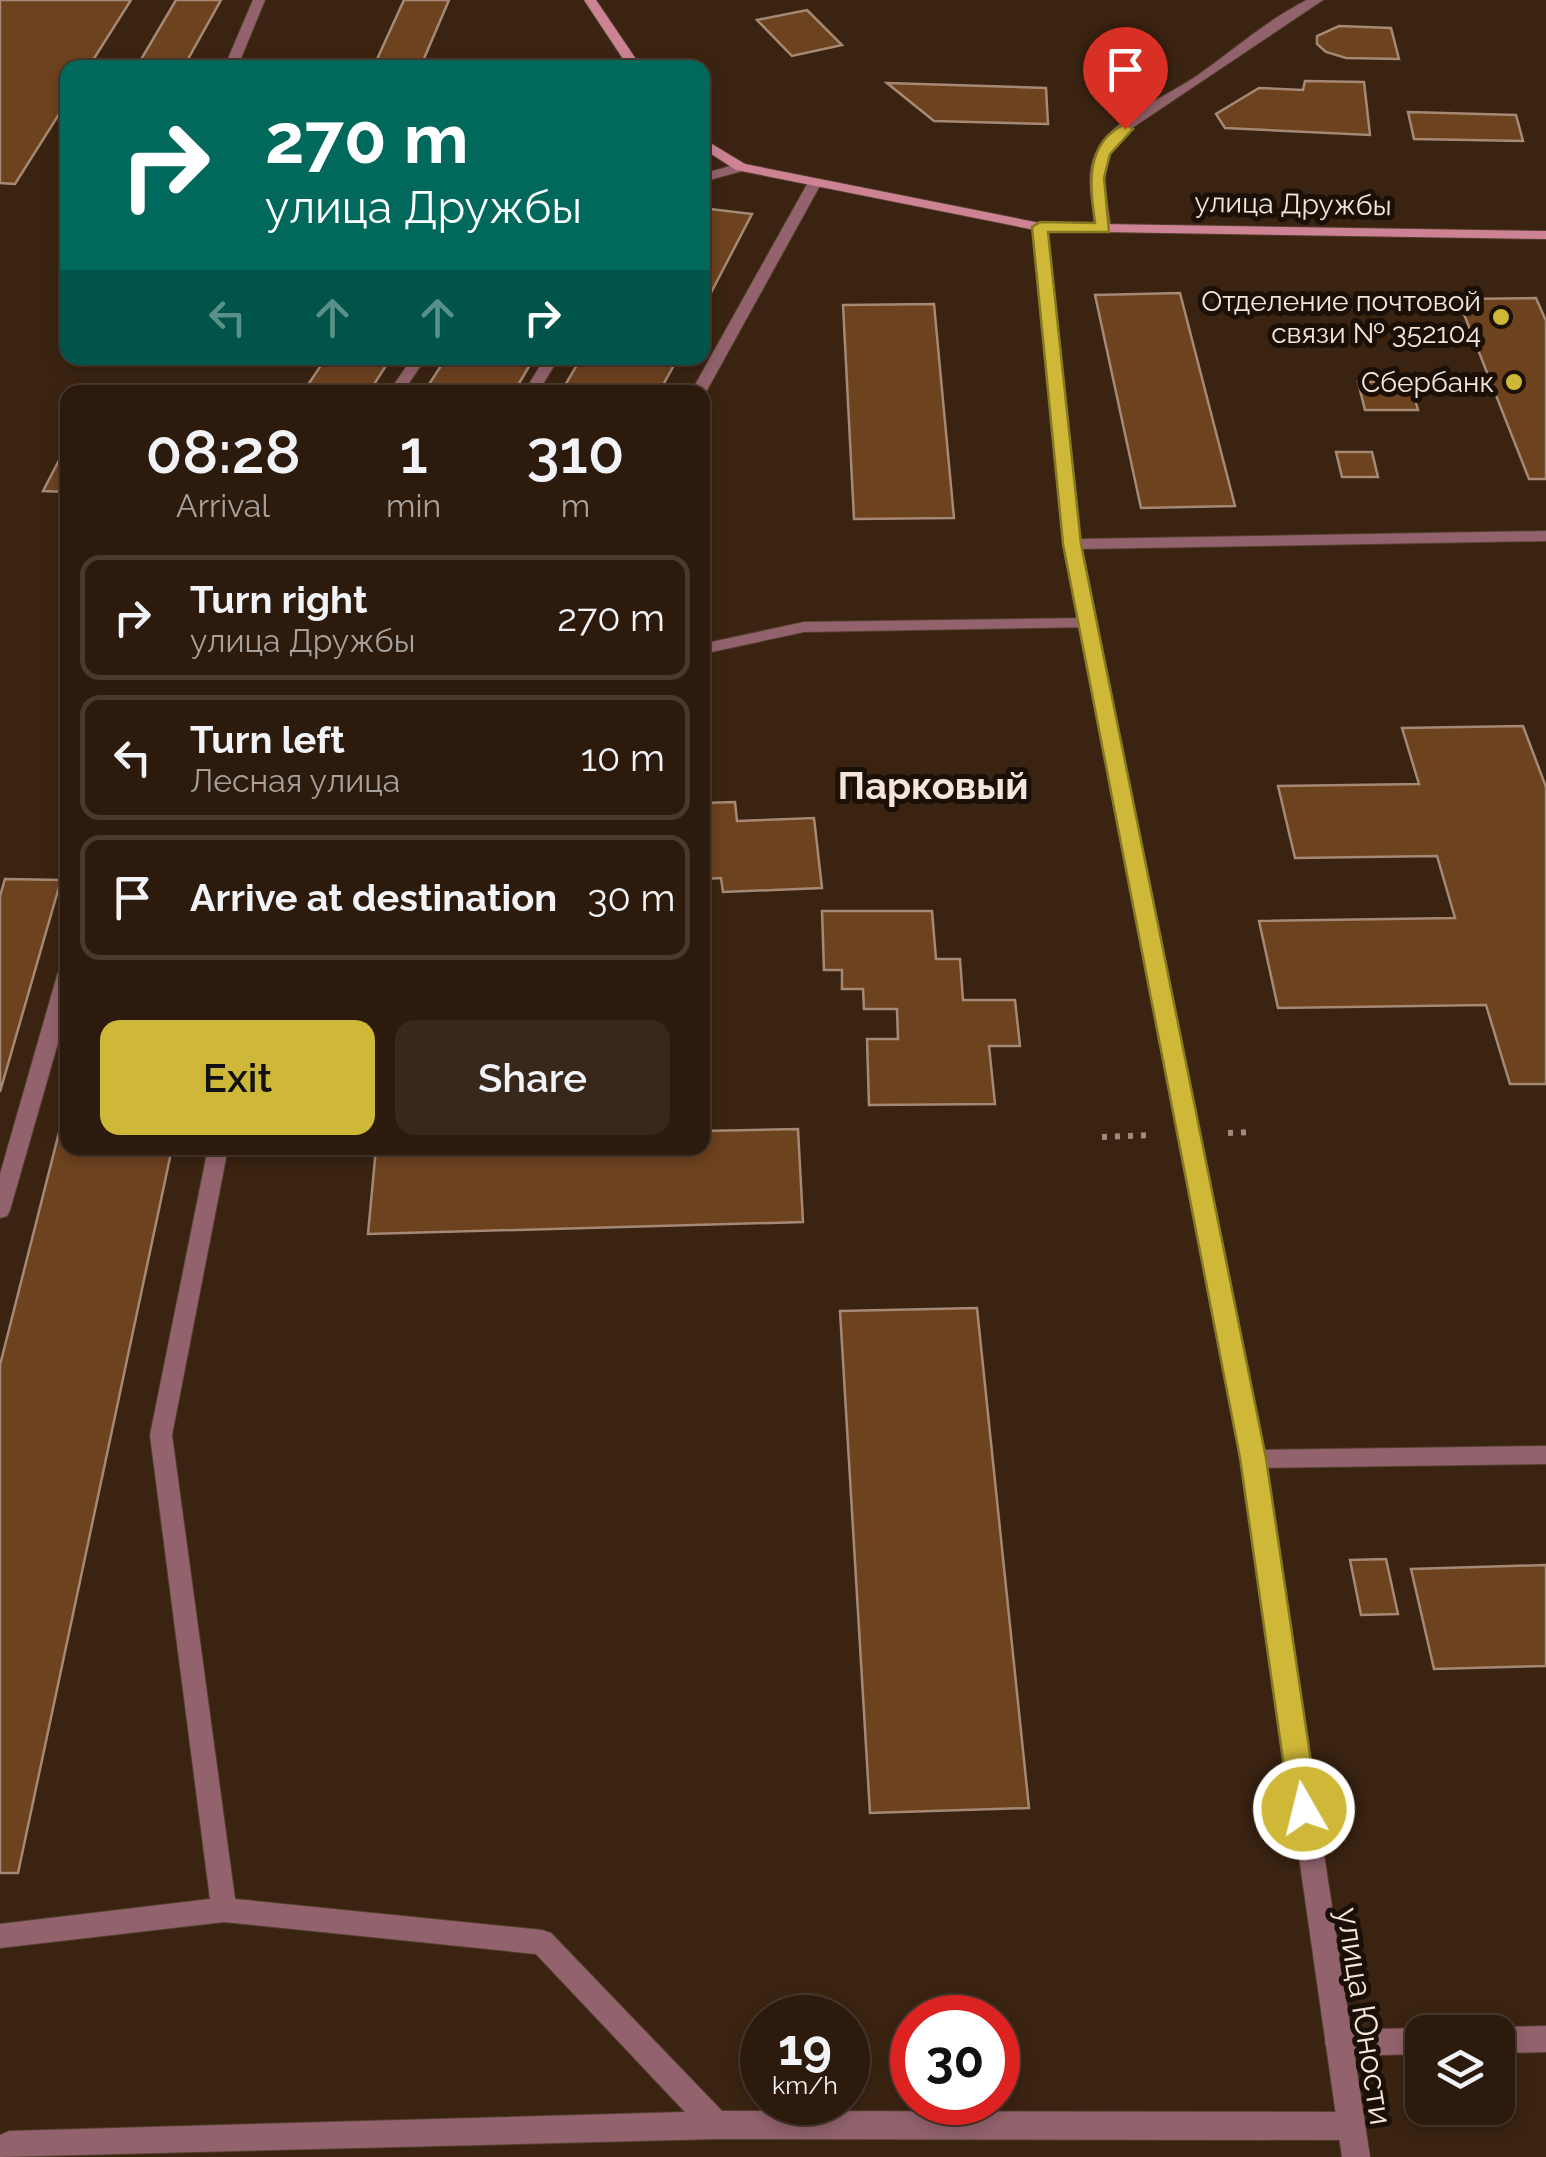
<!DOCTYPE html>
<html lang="en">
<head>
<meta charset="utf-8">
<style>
	:root { --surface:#2c1a0d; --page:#38271b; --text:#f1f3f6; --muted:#a6a19d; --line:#48382e; --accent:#cfb837 }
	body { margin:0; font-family:Raleway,sans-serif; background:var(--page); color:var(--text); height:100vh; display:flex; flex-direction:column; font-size:38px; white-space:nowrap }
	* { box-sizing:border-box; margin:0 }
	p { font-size:32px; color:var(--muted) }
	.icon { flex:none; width:55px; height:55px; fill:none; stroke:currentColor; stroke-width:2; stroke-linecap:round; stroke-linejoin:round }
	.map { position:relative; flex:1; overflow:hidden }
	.panel { position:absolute; left:60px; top:385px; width:650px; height:770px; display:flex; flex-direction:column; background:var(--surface); border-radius:20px; box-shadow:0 5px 15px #0003,0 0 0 2px var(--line) }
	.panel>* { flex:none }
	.hud { position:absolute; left:60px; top:60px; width:650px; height:305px; border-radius:20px; box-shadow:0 5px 15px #0003,0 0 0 2px var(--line); background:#00695c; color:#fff; overflow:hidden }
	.fabs { position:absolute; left:1405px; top:2015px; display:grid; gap:20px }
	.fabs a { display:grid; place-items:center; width:110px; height:110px; border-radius:20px; background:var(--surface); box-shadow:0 5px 15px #0003,0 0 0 2px var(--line); font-size:50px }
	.speed { position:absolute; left:740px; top:1995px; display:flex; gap:20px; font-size:50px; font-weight:700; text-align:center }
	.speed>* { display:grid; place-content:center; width:130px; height:130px; border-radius:50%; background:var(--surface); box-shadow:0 5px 15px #0003,0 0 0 2px var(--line); line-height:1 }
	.speed small { font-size:25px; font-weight:400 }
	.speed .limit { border:15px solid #d22; background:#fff; color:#111 }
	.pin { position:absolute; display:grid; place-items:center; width:85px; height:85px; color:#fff; margin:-102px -42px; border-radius:50% 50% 50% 0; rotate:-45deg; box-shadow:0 0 10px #0007 }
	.pin .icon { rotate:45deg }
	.me { position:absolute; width:110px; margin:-55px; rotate:352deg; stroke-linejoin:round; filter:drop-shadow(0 0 8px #0008) }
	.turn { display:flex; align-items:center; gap:35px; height:210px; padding:0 40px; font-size:45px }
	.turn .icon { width:130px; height:130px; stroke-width:2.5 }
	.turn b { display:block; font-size:70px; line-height:85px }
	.lanes { display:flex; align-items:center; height:95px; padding:0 40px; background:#0003; justify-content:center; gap:50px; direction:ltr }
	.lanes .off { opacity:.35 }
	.eta { display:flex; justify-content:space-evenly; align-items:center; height:170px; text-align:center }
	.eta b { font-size:60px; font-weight:600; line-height:70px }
	.action { display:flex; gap:20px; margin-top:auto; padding:20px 40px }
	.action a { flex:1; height:115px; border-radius:20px; background:var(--accent); color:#111; font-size:40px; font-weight:600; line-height:115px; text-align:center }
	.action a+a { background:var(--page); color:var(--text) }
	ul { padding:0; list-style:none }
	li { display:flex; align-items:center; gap:30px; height:125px; margin:0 20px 15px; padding:0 20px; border:5px solid var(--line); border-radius:20px }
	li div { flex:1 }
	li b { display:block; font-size:38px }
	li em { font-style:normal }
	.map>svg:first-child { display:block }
	.building { fill:#6d421f; stroke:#a58974; stroke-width:2.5 }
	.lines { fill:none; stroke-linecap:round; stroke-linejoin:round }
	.lane-casing { stroke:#543e2d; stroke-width:2 }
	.street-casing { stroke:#543e2d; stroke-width:2 }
	.secondary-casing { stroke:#543e2d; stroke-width:2 }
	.path { stroke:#9f8b7d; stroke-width:6; stroke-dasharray:5 8; stroke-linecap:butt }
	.lane { fill:#92636d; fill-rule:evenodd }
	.street { fill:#92636d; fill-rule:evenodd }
	.secondary { fill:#cd8394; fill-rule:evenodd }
	.route { fill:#cfb837; stroke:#877824; stroke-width:2.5 }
	.poi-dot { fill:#cfb837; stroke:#1a1008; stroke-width:4 }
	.labels { text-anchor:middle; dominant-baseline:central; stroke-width:10; stroke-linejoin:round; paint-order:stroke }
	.far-street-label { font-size:28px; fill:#f5e5da; stroke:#1a1008 }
	.far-poi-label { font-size:28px; fill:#f5e5da; stroke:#1a1008; text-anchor:end }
	.street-label { font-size:32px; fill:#f5e5da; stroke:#1a1008 }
	.quarter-label { font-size:38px; font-weight:bold; fill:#f5e5da; stroke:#1a1008 }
</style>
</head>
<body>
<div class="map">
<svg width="1546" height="2157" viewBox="0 0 1546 2157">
	<rect width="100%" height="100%" fill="#3a2311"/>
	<g class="building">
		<polygon points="0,0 131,0 88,68 68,68 68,100 15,184 0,183"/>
		<polygon points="176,0 221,0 183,68 136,68"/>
		<polygon points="404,0 449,0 420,68 373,68"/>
		<polygon points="807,10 842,45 792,56 757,20"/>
		<polygon points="1339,26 1391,28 1399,59 1346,58 1326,52 1317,44 1317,36"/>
		<polygon points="1305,81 1364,82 1370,135 1225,128 1216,114 1259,88 1303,90"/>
		<polygon points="887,83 1046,88 1048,124 934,121"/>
		<polygon points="1408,112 1516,115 1523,141 1414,139"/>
		<polygon points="702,208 752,214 702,310"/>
		<polygon points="1180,293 1235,506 1141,508 1095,295"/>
		<polygon points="1536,298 1546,321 1546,479 1529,479 1458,299"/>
		<polygon points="934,304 954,518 854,519 843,305"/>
		<polygon points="326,358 391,358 369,392 303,392"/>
		<polygon points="446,358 534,358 514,392 424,392"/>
		<polygon points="581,358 678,358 659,392 561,392"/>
		<polygon points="1358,382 1410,382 1418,410 1365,410"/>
		<polygon points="68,443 68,492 43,491"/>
		<polygon points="1336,452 1372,452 1378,477 1342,477"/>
		<polygon points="1523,726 1546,787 1546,1084 1510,1084 1486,1005 1278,1008 1259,921 1455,918 1437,856 1295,858 1278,786 1419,784 1402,728"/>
		<polygon points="735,802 737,821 814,818 822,888 723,892 721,878 705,879 702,803"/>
		<polygon points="5,879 61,880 0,1092 0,896"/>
		<polygon points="822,911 932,911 936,959 960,959 963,1000 1015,1000 1020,1046 989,1046 995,1104 869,1105 867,1039 898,1039 897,1009 864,1009 863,989 842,989 842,970 824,970"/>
		<polygon points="68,1097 68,1148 172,1148 18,1873 0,1873 0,1365"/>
		<polygon points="798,1129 803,1222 368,1234 376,1148 702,1148 702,1131"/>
		<polygon points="977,1308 1029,1808 870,1813 840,1311"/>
		<polygon points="1386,1559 1398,1614 1361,1615 1350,1560"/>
		<polygon points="1546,1565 1546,1666 1434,1669 1411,1569"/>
	</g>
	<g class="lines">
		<g class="lane-casing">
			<g id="lane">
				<polygon points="253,0 265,0 237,68 224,68"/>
				<polygon points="741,163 746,164 746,170 702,182 702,174"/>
				<polygon points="810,179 822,182 706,392 702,395 702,392 691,392"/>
				<polygon points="412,358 426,358 403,392 389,392"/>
				<polygon points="545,358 559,358 538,392 524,392"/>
				<polygon points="1087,618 1095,623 1093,627 804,632 702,654 702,644 804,622"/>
				<polygon points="68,965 68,1008 10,1210 7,1216 0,1218 0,1174 58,972"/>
				<polygon points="208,1148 228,1148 172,1435 235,1899 542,1930 551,1933 722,2111 1351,2112 1361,2116 1365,2126 1361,2136 1351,2140 716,2139 0,2157 0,2135 9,2131 685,2112 536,1954 224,1922 0,1948 0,1924 210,1899 150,1435"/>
				<polygon points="1546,1446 1546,1464 1253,1468 1245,1466 1242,1459 1245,1452 1253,1450"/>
				<polygon points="1546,2026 1546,2052 1498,2053 1498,2032 1488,2032 1498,2027"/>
				<polygon points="1422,2028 1432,2032 1422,2032 1422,2054 1338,2056 1329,2052 1325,2043 1329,2034 1338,2030"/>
			</g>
		</g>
		<g class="street-casing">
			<g id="street">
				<path d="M1307,0H1323L1135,126C1094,159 1105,182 1111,228L1099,231C1092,210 1085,176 1095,155C1113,116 1165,98 1198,75C1235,49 1267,20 1307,0Z"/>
				<polygon points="1035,224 1047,227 1080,539 1546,531 1546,541 1081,549 1264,1459 1370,2157 1342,2157 1242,1459 1064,544"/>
			</g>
		</g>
		<g class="secondary-casing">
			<g id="secondary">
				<polygon points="584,0 596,0 642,68 629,68"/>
				<polygon points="702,138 745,164 1040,223 1546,231 1546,239 1040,231 736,170 702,148"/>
			</g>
		</g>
		<g class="path">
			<polyline points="1228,1133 1252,1132"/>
			<polyline points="1102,1137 1151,1135"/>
		</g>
		<use href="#lane" class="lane"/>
		<use href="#street" class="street"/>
		<use href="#secondary" class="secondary"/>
	</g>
	<path class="route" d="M1125,124L1133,129L1110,154L1104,178L1109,232H1048L1081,544L1266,1458L1318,1809L1314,1818L1304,1822L1294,1818L1290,1809L1240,1458L1063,544L1032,227L1040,222L1095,223C1090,186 1084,143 1125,124Z"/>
	<g class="poi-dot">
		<circle cx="1501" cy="317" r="10"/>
		<circle cx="1514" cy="382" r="10"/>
	</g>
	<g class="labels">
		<g class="far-street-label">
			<text transform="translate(1293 204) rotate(1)">улица Дружбы</text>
		</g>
		<g class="far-poi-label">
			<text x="1481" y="301">Отделение почтовой<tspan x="1481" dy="32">связи № 352104</tspan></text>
			<text x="1494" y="382">Сбербанк</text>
		</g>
		<g class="street-label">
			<text transform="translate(1365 2016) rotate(81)">улица Юности</text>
		</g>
		<g class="quarter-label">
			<text x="933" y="785">Парковый</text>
		</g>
	</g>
</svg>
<div class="fabs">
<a><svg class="icon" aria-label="layers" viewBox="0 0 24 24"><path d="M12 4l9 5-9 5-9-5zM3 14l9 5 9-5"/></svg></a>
</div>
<div class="speed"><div>19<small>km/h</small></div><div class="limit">30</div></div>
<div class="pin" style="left:1125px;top:129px;background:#d93025"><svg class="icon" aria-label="arrive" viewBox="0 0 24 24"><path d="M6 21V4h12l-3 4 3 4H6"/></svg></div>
<svg class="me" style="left:1304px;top:1809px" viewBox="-20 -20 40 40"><circle r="17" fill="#cfb837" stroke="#fff" stroke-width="3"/><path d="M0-11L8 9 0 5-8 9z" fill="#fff"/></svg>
<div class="hud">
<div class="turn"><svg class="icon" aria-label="right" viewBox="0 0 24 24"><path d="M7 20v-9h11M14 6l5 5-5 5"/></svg><div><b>270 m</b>улица Дружбы</div></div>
<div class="lanes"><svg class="icon off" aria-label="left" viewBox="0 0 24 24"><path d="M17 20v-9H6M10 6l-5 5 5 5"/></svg><svg class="icon off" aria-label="ahead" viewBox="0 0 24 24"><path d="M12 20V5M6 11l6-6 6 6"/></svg><svg class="icon off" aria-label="ahead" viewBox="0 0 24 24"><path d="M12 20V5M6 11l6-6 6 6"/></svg><svg class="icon" aria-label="right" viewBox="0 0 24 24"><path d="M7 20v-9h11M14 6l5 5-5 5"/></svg></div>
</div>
<section class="panel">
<div class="eta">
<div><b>08:28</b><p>Arrival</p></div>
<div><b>1</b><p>min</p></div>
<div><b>310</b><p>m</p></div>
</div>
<ul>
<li><svg class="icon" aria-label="right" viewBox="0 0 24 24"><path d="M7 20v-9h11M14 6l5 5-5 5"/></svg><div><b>Turn right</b><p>улица Дружбы</p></div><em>270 m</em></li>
<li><svg class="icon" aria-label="left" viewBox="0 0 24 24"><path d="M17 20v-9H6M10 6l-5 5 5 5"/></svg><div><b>Turn left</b><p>Лесная улица</p></div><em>10 m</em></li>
<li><svg class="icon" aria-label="arrive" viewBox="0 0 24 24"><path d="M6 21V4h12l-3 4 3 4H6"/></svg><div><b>Arrive at destination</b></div><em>30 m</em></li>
</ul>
<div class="action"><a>Exit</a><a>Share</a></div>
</section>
</div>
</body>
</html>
